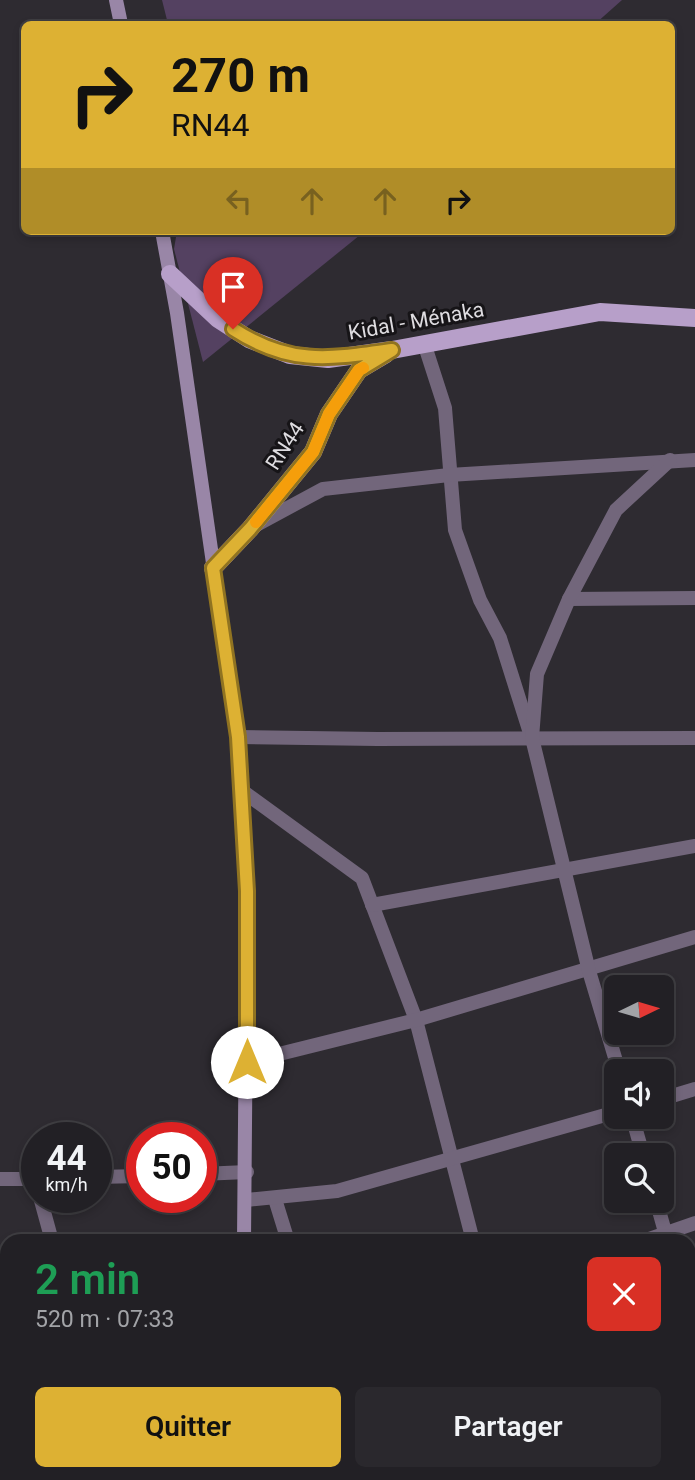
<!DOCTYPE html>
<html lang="fr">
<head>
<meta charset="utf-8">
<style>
	:root { --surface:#222025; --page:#2a282d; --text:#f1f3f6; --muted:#a2a3a7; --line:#3f3e42; --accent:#ddb133 }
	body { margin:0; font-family:Roboto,sans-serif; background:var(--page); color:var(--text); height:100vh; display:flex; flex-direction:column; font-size:26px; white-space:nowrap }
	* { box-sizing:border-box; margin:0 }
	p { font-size:23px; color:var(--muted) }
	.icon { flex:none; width:38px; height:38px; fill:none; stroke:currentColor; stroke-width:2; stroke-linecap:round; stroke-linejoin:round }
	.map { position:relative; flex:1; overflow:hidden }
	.sheet { position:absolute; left:0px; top:1234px; width:696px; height:247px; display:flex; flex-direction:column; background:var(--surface); border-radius:21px 21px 0 0; box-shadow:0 4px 10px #0003,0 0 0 2px var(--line) }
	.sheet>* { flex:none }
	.hud { position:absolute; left:21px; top:21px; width:654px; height:214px; border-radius:10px; box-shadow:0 4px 10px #0003,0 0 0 2px var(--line); background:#ddb133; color:#111; overflow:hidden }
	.needle { width:46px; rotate:85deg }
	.fabs { position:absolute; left:604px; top:975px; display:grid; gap:14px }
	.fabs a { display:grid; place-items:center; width:70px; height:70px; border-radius:10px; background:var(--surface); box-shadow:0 4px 10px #0003,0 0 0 2px var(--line); font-size:35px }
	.speed { position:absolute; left:21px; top:1122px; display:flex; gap:14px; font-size:35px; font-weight:700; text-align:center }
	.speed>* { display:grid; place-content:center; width:91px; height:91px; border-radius:50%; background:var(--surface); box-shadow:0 4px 10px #0003,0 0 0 2px var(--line); line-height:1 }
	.speed small { font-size:18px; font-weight:400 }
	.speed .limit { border:10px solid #d22; background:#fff; color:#111 }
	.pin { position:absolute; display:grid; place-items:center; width:60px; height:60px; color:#fff; margin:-72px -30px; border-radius:50% 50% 50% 0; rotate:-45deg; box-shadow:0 0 7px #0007 }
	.pin .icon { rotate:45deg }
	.me { position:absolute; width:77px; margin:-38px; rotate:0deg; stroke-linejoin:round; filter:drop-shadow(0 0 5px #0008) }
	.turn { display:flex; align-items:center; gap:24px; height:147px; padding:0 35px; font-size:32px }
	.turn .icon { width:91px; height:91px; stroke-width:2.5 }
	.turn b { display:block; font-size:49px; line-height:60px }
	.lanes { display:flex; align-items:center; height:66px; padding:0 35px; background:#0003; justify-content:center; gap:35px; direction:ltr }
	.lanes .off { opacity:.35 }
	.round { display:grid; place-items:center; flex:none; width:74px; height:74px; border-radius:10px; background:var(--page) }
	.overview { display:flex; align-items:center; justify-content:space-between; height:119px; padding:0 35px }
	h1 { font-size:42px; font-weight:600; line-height:52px; color:#1e9e55 }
	.primary-button { display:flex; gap:14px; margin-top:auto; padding:14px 35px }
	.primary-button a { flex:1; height:80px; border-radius:10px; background:var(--accent); color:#111; font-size:28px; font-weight:600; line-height:80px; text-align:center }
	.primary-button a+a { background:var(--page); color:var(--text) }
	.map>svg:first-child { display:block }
	.green { fill:#544161 }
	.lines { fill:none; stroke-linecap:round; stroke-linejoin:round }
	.minor { stroke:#72667b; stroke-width:14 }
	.secondary { stroke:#9986a7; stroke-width:14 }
	.primary { stroke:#b79fc9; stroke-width:18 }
	.route-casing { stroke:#907321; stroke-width:18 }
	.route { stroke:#ddb133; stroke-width:12 }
	.slow { stroke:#f59e0b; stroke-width:12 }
	.labels { text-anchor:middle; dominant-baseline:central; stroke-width:6; stroke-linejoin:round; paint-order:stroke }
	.street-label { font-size:21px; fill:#dedce0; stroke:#161417 }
</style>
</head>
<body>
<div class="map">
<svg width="695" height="1480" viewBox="0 0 695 1480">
	<rect width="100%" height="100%" fill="#2e2b31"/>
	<g class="green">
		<polygon points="162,0 622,0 595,24 168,24"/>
		<polygon points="177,231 365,231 203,362 174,249"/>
	</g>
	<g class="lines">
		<g class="minor">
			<polyline points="424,343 445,408 455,530 480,600 500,638 529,730"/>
			<polyline points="258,524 323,489 449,475 695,460"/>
			<polyline points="569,599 695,598"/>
			<polyline points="238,737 378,739 695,738"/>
			<polyline points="241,790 362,878 416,1020 473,1241"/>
			<polyline points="372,905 695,846"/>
			<polyline points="247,1062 416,1020 695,937"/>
			<polyline points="619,1071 589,971 532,738 537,674 569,599 616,510 670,460"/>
			<polyline points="662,1099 695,1089"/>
			<polyline points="632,1116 643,1155"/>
			<polyline points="201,1174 247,1172"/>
			<polyline points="96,1177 142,1176"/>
			<polyline points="0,1179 37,1179"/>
			<polyline points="40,1197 52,1241"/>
			<polyline points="275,1199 288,1241"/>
			<polyline points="246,1200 337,1191 616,1112"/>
			<polyline points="656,1200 667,1239"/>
			<polyline points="643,1241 695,1223"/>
			<polyline points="690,1314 695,1332"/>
			<polyline points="690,1427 695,1425"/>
			<polyline points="0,1473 7,1470"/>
			<polyline points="361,1474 363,1480"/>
			<polyline points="525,1480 544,1474"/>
		</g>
		<g class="secondary">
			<polyline points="116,0 121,24"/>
			<polyline points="162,231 177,313 238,737 247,891 244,1241"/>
			<polyline points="216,1480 217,1474"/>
		</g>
		<g class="primary">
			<polyline points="170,274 218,319 249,339 290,355 328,359 392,350 600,312 695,318"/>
			<polyline points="213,568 250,529 313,452 329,414 359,370 386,354"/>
		</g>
	</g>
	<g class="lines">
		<g class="route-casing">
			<path id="route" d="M233,329C290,366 329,359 392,350L359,370L329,414L313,452L250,529L213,568L238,737L247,891V1062"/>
		</g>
		<use href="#route" class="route"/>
		<polyline class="slow" points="256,522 313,452 329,414 359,370 363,368"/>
	</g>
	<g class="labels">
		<g class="street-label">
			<text transform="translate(416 321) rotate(-10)">Kidal - Ménaka</text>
			<text transform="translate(285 446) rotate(-57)">RN44</text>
		</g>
	</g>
</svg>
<div class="fabs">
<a><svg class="needle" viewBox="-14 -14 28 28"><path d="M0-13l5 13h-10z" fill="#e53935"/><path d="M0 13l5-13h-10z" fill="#a2a3a7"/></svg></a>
<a><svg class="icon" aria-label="sound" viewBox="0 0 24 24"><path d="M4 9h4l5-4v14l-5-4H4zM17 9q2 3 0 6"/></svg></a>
<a><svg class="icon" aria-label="search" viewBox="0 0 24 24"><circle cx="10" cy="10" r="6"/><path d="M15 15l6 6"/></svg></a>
</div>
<div class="speed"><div>44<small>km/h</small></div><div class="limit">50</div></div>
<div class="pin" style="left:233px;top:329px;background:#d93025"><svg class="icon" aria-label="arrive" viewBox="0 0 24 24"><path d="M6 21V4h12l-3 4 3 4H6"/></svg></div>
<svg class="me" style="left:247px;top:1062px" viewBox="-20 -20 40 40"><circle r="19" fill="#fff"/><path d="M0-13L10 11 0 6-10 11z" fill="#ddb133"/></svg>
<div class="hud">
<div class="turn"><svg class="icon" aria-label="right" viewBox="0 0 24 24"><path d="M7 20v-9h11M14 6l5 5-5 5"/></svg><div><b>270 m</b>RN44</div></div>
<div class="lanes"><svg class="icon off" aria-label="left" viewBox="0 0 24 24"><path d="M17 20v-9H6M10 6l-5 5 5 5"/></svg><svg class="icon off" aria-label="ahead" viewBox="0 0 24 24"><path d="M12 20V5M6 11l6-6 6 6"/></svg><svg class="icon off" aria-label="ahead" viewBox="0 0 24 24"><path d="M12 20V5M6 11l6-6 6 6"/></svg><svg class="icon" aria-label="right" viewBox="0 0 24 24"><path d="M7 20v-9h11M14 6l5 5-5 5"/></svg></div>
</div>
<section class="sheet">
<div class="overview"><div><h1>2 min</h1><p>520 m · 07:33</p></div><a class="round" style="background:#d93025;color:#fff"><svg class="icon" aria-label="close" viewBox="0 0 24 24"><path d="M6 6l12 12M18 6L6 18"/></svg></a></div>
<div class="primary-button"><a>Quitter</a><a>Partager</a></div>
</section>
</div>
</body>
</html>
